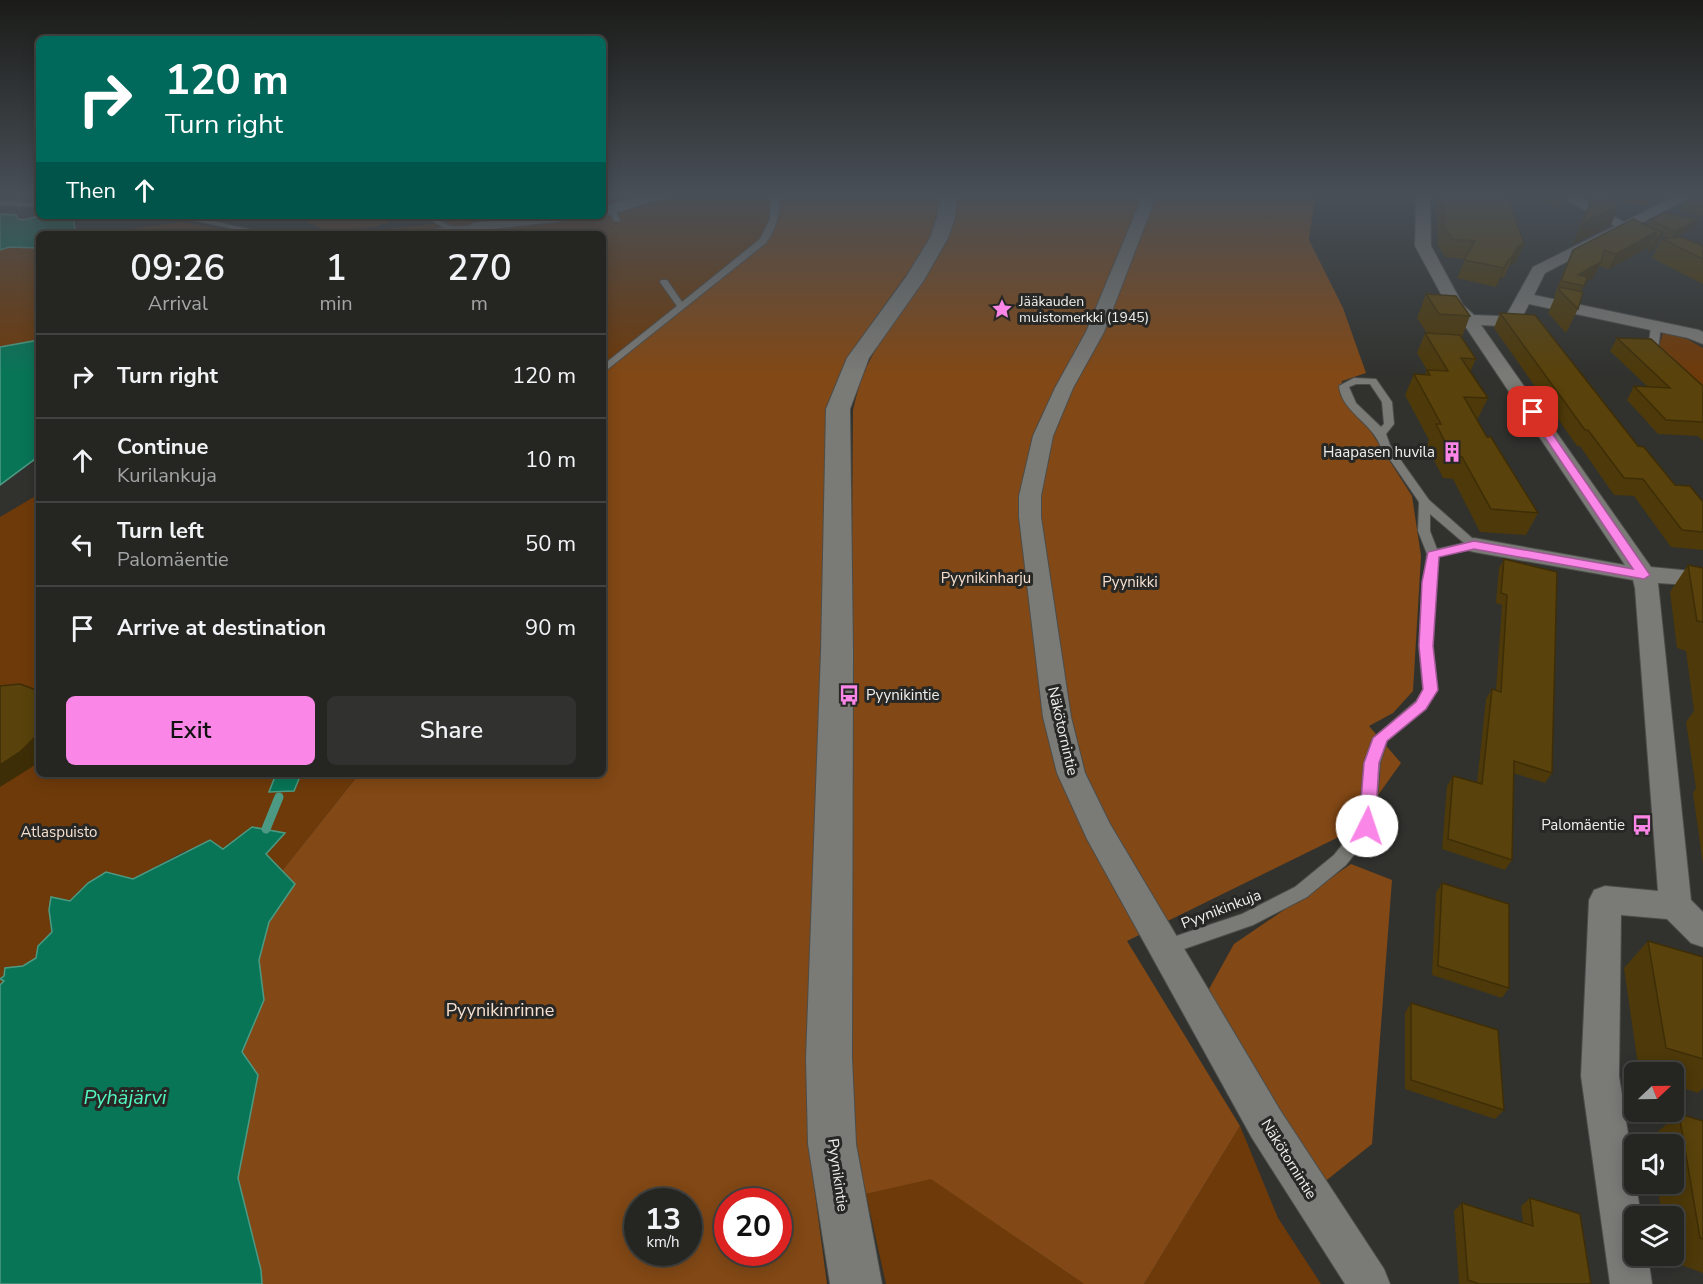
<!DOCTYPE html>
<html lang="en">
<head>
<meta charset="utf-8">
<style>
	:root { --surface:#252622; --page:#31322f; --text:#f1f3f6; --muted:#a3a5a5; --line:#424340; --accent:#fa87e7 }
	body { margin:0; font-family:"Nunito Sans",sans-serif; background:var(--page); color:var(--text); height:100vh; display:flex; flex-direction:column; font-size:22px; white-space:nowrap }
	* { box-sizing:border-box; margin:0 }
	p { font-size:20px; color:var(--muted) }
	.icon { flex:none; width:33px; height:33px; fill:none; stroke:currentColor; stroke-width:2; stroke-linecap:round; stroke-linejoin:round }
	.map { position:relative; flex:1; overflow:hidden }
	.sheet { position:absolute; left:36px; top:231px; width:570px; height:546px; display:flex; flex-direction:column; background:var(--surface); border-radius:9px; box-shadow:0 3px 15px #0003,0 0 0 2px var(--line) }
	.sheet>* { flex:none }
	.hud { position:absolute; left:36px; top:36px; width:570px; height:183px; border-radius:9px; box-shadow:0 3px 15px #0003,0 0 0 2px var(--line); background:#00695c; color:#fff; overflow:hidden }
	.needle { width:39px; rotate:68deg }
	.controls { position:absolute; left:1624px; top:1062px; display:grid; gap:12px }
	.controls a { display:grid; place-items:center; width:60px; height:60px; border-radius:9px; background:var(--surface); box-shadow:0 3px 15px #0003,0 0 0 2px var(--line); font-size:30px }
	.speed { position:absolute; left:624px; top:1188px; display:flex; gap:12px; font-size:30px; font-weight:700; text-align:center }
	.speed>* { display:grid; place-content:center; width:78px; height:78px; border-radius:50%; background:var(--surface); box-shadow:0 3px 15px #0003,0 0 0 2px var(--line); line-height:1 }
	.speed small { font-size:15px; font-weight:400 }
	.speed .limit { border:9px solid #d22; background:#fff; color:#111 }
	.pin { position:absolute; display:grid; place-items:center; width:51px; height:51px; color:#fff; margin:-26px; border-radius:12px; box-shadow:0 3px 9px #0006 }
	.me { position:absolute; width:66px; margin:-33px; rotate:4deg; stroke-linejoin:round; filter:drop-shadow(0 0 4px #0008) }
	.turn { display:flex; align-items:center; gap:21px; height:126px; padding:0 30px; font-size:27px }
	.turn .icon { width:78px; height:78px; stroke-width:2.5 }
	.turn b { display:block; font-size:42px; line-height:51px }
	.then { display:flex; align-items:center; height:57px; padding:0 30px; background:#0003; gap:12px; font-size:22px }
	.eta { display:flex; justify-content:space-evenly; align-items:center; height:102px; text-align:center }
	.eta b { font-size:36px; font-weight:600; line-height:42px }
	.button { display:flex; gap:12px; margin-top:auto; padding:12px 30px }
	.button a { flex:1; height:69px; border-radius:9px; background:var(--accent); color:#111; font-size:24px; font-weight:600; line-height:69px; text-align:center }
	.button a+a { background:var(--page); color:var(--text) }
	ul { padding:0; list-style:none }
	li { display:flex; align-items:center; gap:18px; height:84px; padding:0 30px; border-top:2px solid var(--line) }
	li div { flex:1 }
	li b { display:block; font-size:22px }
	li em { font-style:normal }
	.map>svg:first-child { display:block }
	.green { fill:#6e3a0a }
	.forest { fill:#824815; fill-rule:evenodd }
	.water { fill:#087557; stroke:#4d9a84; stroke-width:1.5 }
	.lines { fill:none; stroke-linecap:round; stroke-linejoin:round }
	.stream { stroke:#4d9a84; stroke-width:9 }
	.service-casing { stroke:#4c4d4a; stroke-width:2 }
	.minor-casing { stroke:#4c4d4a; stroke-width:2 }
	.tertiary-casing { stroke:#4c4d4a; stroke-width:2 }
	.service { fill:#7a7a76; fill-rule:evenodd }
	.minor { fill:#7a7a76; fill-rule:evenodd }
	.tertiary { fill:#7a7a76; fill-rule:evenodd }
	.wall { fill:#4d3909 }
	.shaded-wall { fill:#3e2e08 }
	.building { fill:#59420b; stroke:#3e2e08; stroke-width:1.5 }
	.route { fill:#fa87e7; stroke:#a25896; stroke-width:1.5 }
	.labels { text-anchor:middle; dominant-baseline:central; stroke-width:6; stroke-linejoin:round; paint-order:stroke }
	.far-poi-label { font-size:14px; fill:#efefed; stroke:#272825; text-anchor:start }
	.poi-label { font-size:15px; fill:#efefed; stroke:#272825; text-anchor:end }
	.park-label { font-size:15px; fill:#f5dfd0; stroke:#272825 }
	.street-label { font-size:15px; fill:#efefed; stroke:#272825 }
	.near-park-label { font-size:18px; fill:#f5dfd0; stroke:#272825 }
	.near-water-label { font-size:20px; font-style:italic; fill:#52f6c1; stroke:#272825 }
</style>
</head>
<body>
<div class="map">
<svg width="1703" height="1284" viewBox="0 0 1703 1284">
	<rect width="100%" height="100%" fill="#31322e"/>
	<g class="green">
		<polygon points="603,195 775,195 774,231 616,359 603,372 603,234 341,234 452,222 454,216 603,216"/>
		<polygon points="1594,195 1665,195 1644,206"/>
		<polygon points="296,216 408,216 374,227 328,232"/>
		<polygon points="181,222 252,234 94,234"/>
		<polygon points="9,247 39,248 39,340 0,347 0,250"/>
		<polygon points="1663,333 1687,339 1703,348 1703,391 1658,350"/>
		<polygon points="39,494 39,774 359,774 282,871 266,854 284,833 223,849 185,851 133,879 106,872 88,883 70,901 49,910 52,932 38,946 36,958 23,966 5,968 4,976 0,979 4,981 0,985 0,517"/>
		<polygon points="1240,1126 1278,1218 1321,1284 1144,1284"/>
		<polygon points="931,1178 1084,1284 886,1284 866,1194"/>
	</g>
	<g class="forest">
		<path d="M775,195H942C940,204 939,214 937,222C930,242 916,261 904,278C874,320 843,358 828,408L809,1056V1149L827,1284H262L261,1270L238,1178L258,1075L242,1052L264,1000L259,960L269,922L295,884L282,871L359,774H603V372L616,359L774,231ZM638,1202H688V1252H638ZM728,1202H778V1252H728Z"/>
		<path d="M957,195H1315L1309,240L1343,308L1366,373L1342,381L1340,395L1366,424L1412,496L1421,556L1413,691L1393,713L1369,726L1401,763L1353,830L1127,941L1240,1126L1144,1284H1084L931,1179L866,1194L854,1138L848,1056L853,410C857,393 861,377 869,362C893,314 960,250 957,195Z"/>
		<polygon points="1351,864 1392,880 1372,1144 1323,1183 1228,1027 1209,989 1234,944"/>
	</g>
	<g class="water">
		<polygon points="0,214 16,215 18,219 23,220 40,216 68,216 74,222 75,229 71,234 39,234 39,248 9,247 0,250"/>
		<polygon points="39,340 39,456 0,485 0,347"/>
		<polygon points="276,774 301,774 294,791 269,792"/>
		<polygon points="252,827 285,833 266,854 295,884 269,922 259,960 264,1000 242,1052 258,1075 238,1178 261,1270 262,1284 0,1284 0,985 4,981 0,979 4,976 5,968 23,966 36,958 38,946 52,932 49,910 51,897 70,901 88,883 106,872 133,879 210,840 223,849"/>
	</g>
	<g class="lines">
		<polyline class="stream" points="266,829 279,797"/>
		<g class="service-casing">
			<g id="service">
				<path d="M771,195H779C780,214 777,227 766,243L603,373V365L677,306L660,282L661,280H667L682,302L760,239L770,219Z"/>
				<polygon points="0,201 39,203 39,207 0,205"/>
				<polygon points="609,209 615,209 620,221 614,221"/>
				<polygon points="174,216 189,216 272,234 256,234"/>
				<path d="M424,216C436,216 441,223 452,226C461,228 469,223 477,227L473,229L428,234H401L405,232L444,228Z"/>
				<polygon points="1656,323 1661,326 1658,350 1664,357 1659,360 1648,351 1651,326"/>
				<path d="M1354,378L1376,379L1392,402L1394,424L1386,434L1390,445L1429,500L1480,545L1478,548L1439,556L1435,582L1433,646L1437,690L1426,709L1387,741L1380,763L1375,826L1373,831L1346,865L1307,897L1253,925L1164,956L1158,954L1155,948L1158,942L1242,914L1295,887L1334,855L1359,824L1364,763L1373,738L1416,701L1423,690L1419,646L1423,582L1427,554L1418,531L1419,502L1380,445C1371,422 1342,412 1339,386ZM1356,384H1370L1382,402L1384,424L1381,427L1356,403L1349,387ZM1430,514L1464,543L1437,549L1430,531Z"/>
			</g>
		</g>
		<g class="minor-casing">
			<g id="minor">
				<polygon points="643,195 665,195 663,198 608,215 602,216 603,207"/>
				<polygon points="1140,195 1154,195 1152,207 1104,332 1073,388 1053,436 1041,496 1041,517 1071,717 1085,773 1110,824 1280,1110 1384,1269 1390,1284 1345,1284 1252,1138 1087,839 1057,773 1043,717 1019,517 1019,496 1033,436 1055,388 1086,332 1138,207"/>
				<polygon points="1416,195 1430,195 1431,246 1463,305 1474,315 1499,316 1507,314 1533,267 1615,226 1557,195 1575,195 1624,222 1677,195 1695,195 1545,273 1534,295 1699,330 1703,332 1703,344 1688,338 1529,304 1520,321 1500,326 1481,325 1651,567 1703,572 1703,586 1658,583 1691,900 1703,912 1703,947 1691,943 1667,919 1621,915 1619,1076 1641,1216 1635,1216 1635,1256 1648,1256 1652,1284 1610,1284 1581,1076 1589,900 1594,890 1605,886 1658,891 1635,588 1633,580 1474,552 1466,550 1463,545 1466,540 1474,538 1625,565 1463,323 1448,307 1415,246"/>
				<polygon points="534,216 580,216 573,220 473,231 466,227 473,223"/>
			</g>
		</g>
		<g class="tertiary-casing">
			<polygon id="tertiary" points="941,195 957,195 955,217 948,238 924,280 869,358 850,409 853,651 852,1058 856,1144 882,1284 830,1284 808,1144 806,1058 821,651 826,409 847,358 906,277 930,238 937,217"/>
		</g>
		<use href="#service" class="service"/>
		<use href="#minor" class="minor"/>
		<use href="#tertiary" class="tertiary"/>
	</g>
	<g class="wall">
		<polygon points="1368,195 1393,195 1392,198"/>
		<polygon points="1436,195 1507,195 1524,244 1516,262 1509,266 1504,278 1501,277 1496,287 1457,278 1465,259 1445,257 1438,245"/>
		<polygon points="1530,195 1571,195 1567,203 1557,209"/>
		<polygon points="1593,195 1610,226 1573,244 1585,213"/>
		<polygon points="1688,195 1703,195 1703,216 1680,211"/>
		<polygon points="1650,220 1695,227 1676,237 1702,246 1703,244 1703,284 1652,258 1662,239 1668,238 1662,235 1655,249 1647,253 1649,247 1609,269 1599,266 1593,278 1585,282 1581,292 1578,309 1566,333 1548,313 1555,297 1554,297 1566,265 1573,250 1647,226"/>
		<polygon points="1426,294 1470,316 1462,337 1476,359 1470,372 1488,398 1477,420 1487,437 1538,513 1526,535 1480,532 1453,479 1443,478 1427,446 1429,440 1405,395 1414,374 1425,375 1427,370 1417,353 1425,333 1427,333 1417,318"/>
		<polygon points="1500,313 1638,446 1675,485 1703,502 1703,550 1671,547 1634,496 1614,495 1580,446 1577,446 1494,328"/>
		<polygon points="1617,338 1703,386 1703,441 1698,436 1658,434 1627,400 1634,386 1648,387 1610,351"/>
		<polygon points="1504,559 1552,773 1545,783 1513,773 1512,860 1505,870 1442,849 1447,786 1453,776 1477,783 1486,699 1492,689 1496,690 1502,605 1496,603 1499,568"/>
		<polygon points="1688,565 1703,568 1703,865 1693,793 1696,788 1686,722 1694,711 1686,651 1677,648 1670,592"/>
		<polygon points="1442,883 1509,988 1502,998 1432,975 1436,893"/>
		<polygon points="1648,941 1703,957 1703,1088 1698,1093 1674,1085 1674,1072 1639,1072 1624,968"/>
		<polygon points="1411,1003 1504,1110 1495,1119 1405,1089 1405,1013"/>
		<polygon points="1679,1114 1703,1121 1703,1273 1668,1260 1668,1256 1674,1256 1674,1216 1662,1216 1657,1184 1674,1184 1674,1144 1651,1144 1650,1138"/>
		<polygon points="1530,1198 1591,1284 1459,1284 1454,1211 1462,1203 1523,1222 1521,1206"/>
	</g>
	<g class="shaded-wall">
		<polygon points="1563,195 1571,195 1567,203 1557,209"/>
		<polygon points="1620,205 1610,226 1573,244 1583,223"/>
		<polygon points="1699,219 1695,227 1671,240 1675,232"/>
		<polygon points="1656,232 1649,247 1609,269 1616,254"/>
		<polygon points="1663,233 1655,249 1647,253 1655,238"/>
		<polygon points="1524,244 1516,262 1509,266 1504,278 1517,247"/>
		<polygon points="1509,259 1501,277 1496,287 1504,268"/>
		<polygon points="1601,262 1593,278 1581,285 1578,275"/>
		<polygon points="39,733 39,760 32,767 0,787 0,765"/>
	</g>
	<g class="building">
		<polygon points="1443,195 1507,195 1524,244 1517,247 1511,259 1509,259 1504,268 1464,260 1475,241 1452,239 1444,227"/>
		<polygon points="1593,195 1601,195 1620,205 1583,223"/>
		<polygon points="1664,213 1699,219 1675,232 1650,220"/>
		<polygon points="1633,219 1663,233 1655,238 1656,232 1616,254 1604,250 1601,262 1578,275 1587,277 1584,286 1561,281 1573,250"/>
		<polygon points="1681,237 1703,246 1703,259 1662,239"/>
		<polygon points="1560,287 1583,292 1578,309 1559,290"/>
		<polygon points="1426,294 1456,296 1470,316 1439,314"/>
		<polygon points="1500,313 1535,315 1638,446 1644,447 1675,485 1690,486 1703,502 1703,532 1682,530 1643,479 1624,478 1588,430 1585,430"/>
		<polygon points="1425,333 1460,335 1476,359 1461,358 1488,398 1464,397 1487,437 1491,437 1538,513 1491,509 1462,457 1452,456 1436,424 1441,424 1414,374 1430,375 1427,370 1448,371"/>
		<polygon points="1617,338 1651,339 1703,386 1703,422 1666,420 1634,386 1670,388"/>
		<polygon points="1504,559 1557,572 1552,773 1514,761 1512,860 1448,839 1453,776 1482,784 1492,689 1501,692 1507,595 1501,593"/>
		<polygon points="1688,565 1703,568 1703,622 1697,621"/>
		<polygon points="20,684 36,690 39,693 39,733 20,752 0,765 0,686"/>
		<polygon points="1442,883 1509,904 1509,988 1438,966"/>
		<polygon points="1648,941 1703,957 1703,1059 1666,1048"/>
		<polygon points="1411,1003 1498,1030 1504,1110 1411,1080"/>
		<polygon points="1679,1114 1703,1121 1703,1239 1700,1238"/>
		<polygon points="1530,1198 1580,1214 1591,1284 1479,1284 1468,1280 1462,1203 1533,1226"/>
	</g>
	<linearGradient id="sky" x2="0" y2="1"><stop stop-color="#1b1c19"/><stop offset="0.52" stop-color="#484f57"/><stop offset="1" stop-color="#484f57" stop-opacity="0"/></linearGradient>
	<rect width="1703" height="375" fill="url(#sky)"/>
	<polygon class="route" points="1533,409 1536,410 1650,575 1644,579 1474,549 1439,557 1433,646 1438,690 1426,709 1387,741 1379,763 1375,826 1372,830 1367,832 1361,830 1359,826 1364,763 1373,738 1416,702 1423,689 1419,646 1422,582 1428,552 1474,541 1633,569 1528,412"/>
	<defs>
		<g id="sight-bare" transform="scale(1.62)"><path d="M0-6L1.8-2.2L6-1.7L2.9 1.2L3.7 5.4L0 3.3L-3.7 5.4L-2.9 1.2L-6-1.7L-1.8-2.2Z" fill="#fa87e7" stroke="#272825" stroke-width="2.5" paint-order="stroke"/></g>
		<g id="building-bare" transform="scale(1.62)"><path d="M-4-6H4V6H1V3H-1V6H-4ZM-2.5-4.3h1.7v1.8h-1.7ZM.8-4.3h1.7v1.8H.8ZM-2.5-1h1.7V.8h-1.7ZM.8-1h1.7V.8H.8Z" fill="#fa87e7" stroke="#272825" stroke-width="2.5" paint-order="stroke"/></g>
		<g id="bus-bare" transform="scale(1.62)"><path d="M-5-6H5V4H4V6H2V4H-2V6H-4V4H-5ZM-3.5-4V0h7V-4ZM-3.5 1.2v1.5H-2V1.2ZM2 1.2v1.5H3.5V1.2Z" fill="#fa87e7" stroke="#272825" stroke-width="2.5" paint-order="stroke"/></g>
	</defs>
	<g fill-rule="evenodd">
		<use href="#sight-bare" x="1002" y="309"/>
		<use href="#building-bare" x="1452" y="452"/>
		<use href="#bus-bare" x="849" y="695"/>
		<use href="#bus-bare" x="1642" y="825"/>
	</g>
	<g class="labels">
		<g class="far-poi-label">
			<text x="1019" y="301">Jääkauden<tspan x="1019" dy="16">muistomerkki (1945)</tspan></text>
		</g>
		<g class="poi-label">
			<text x="1435" y="452">Haapasen huvila</text>
			<text x="866" y="695" text-anchor="start">Pyynikintie</text>
			<text x="1625" y="825">Palomäentie</text>
		</g>
		<g class="park-label">
			<text x="986" y="578">Pyynikinharju</text>
			<text x="1130" y="582">Pyynikki</text>
			<text x="59" y="832">Atlaspuisto</text>
		</g>
		<g class="street-label">
			<text transform="translate(1063 731) rotate(77)">Näkötornintie</text>
			<text transform="translate(1221 909) rotate(-21)">Pyynikinkuja</text>
			<text transform="translate(1289 1159) rotate(58)">Näkötornintie</text>
			<text transform="translate(838 1175) rotate(82)">Pyynikintie</text>
		</g>
		<g class="near-park-label">
			<text x="500" y="1010">Pyynikinrinne</text>
		</g>
		<g class="near-water-label">
			<text x="125" y="1097">Pyhäjärvi</text>
		</g>
	</g>
</svg>
<div class="controls">
<a><svg class="needle" viewBox="-14 -14 28 28"><path d="M0-13l5 13h-10z" fill="#e53935"/><path d="M0 13l5-13h-10z" fill="#a3a5a5"/></svg></a>
<a><svg class="icon" aria-label="sound" viewBox="0 0 24 24"><path d="M4 9h4l5-4v14l-5-4H4zM17 9q2 3 0 6"/></svg></a>
<a><svg class="icon" aria-label="layers" viewBox="0 0 24 24"><path d="M12 4l9 5-9 5-9-5zM3 14l9 5 9-5"/></svg></a>
</div>
<div class="speed"><div>13<small>km/h</small></div><div class="limit">20</div></div>
<div class="pin" style="left:1533px;top:412px;background:#d93025"><svg class="icon" aria-label="arrive" viewBox="0 0 24 24"><path d="M6 21V4h12l-3 4 3 4H6"/></svg></div>
<svg class="me" style="left:1367px;top:826px" viewBox="-20 -20 40 40"><circle r="19" fill="#fff"/><path d="M0-13L10 11 0 6-10 11z" fill="#fa87e7"/></svg>
<div class="hud">
<div class="turn"><svg class="icon" aria-label="right" viewBox="0 0 24 24"><path d="M7 20v-9h11M14 6l5 5-5 5"/></svg><div><b>120 m</b>Turn right</div></div>
<div class="then">Then<svg class="icon" aria-label="ahead" viewBox="0 0 24 24"><path d="M12 20V5M6 11l6-6 6 6"/></svg></div>
</div>
<section class="sheet">
<div class="eta">
<div><b>09:26</b><p>Arrival</p></div>
<div><b>1</b><p>min</p></div>
<div><b>270</b><p>m</p></div>
</div>
<ul>
<li><svg class="icon" aria-label="right" viewBox="0 0 24 24"><path d="M7 20v-9h11M14 6l5 5-5 5"/></svg><div><b>Turn right</b></div><em>120 m</em></li>
<li><svg class="icon" aria-label="ahead" viewBox="0 0 24 24"><path d="M12 20V5M6 11l6-6 6 6"/></svg><div><b>Continue</b><p>Kurilankuja</p></div><em>10 m</em></li>
<li><svg class="icon" aria-label="left" viewBox="0 0 24 24"><path d="M17 20v-9H6M10 6l-5 5 5 5"/></svg><div><b>Turn left</b><p>Palomäentie</p></div><em>50 m</em></li>
<li><svg class="icon" aria-label="arrive" viewBox="0 0 24 24"><path d="M6 21V4h12l-3 4 3 4H6"/></svg><div><b>Arrive at destination</b></div><em>90 m</em></li>
</ul>
<div class="button"><a>Exit</a><a>Share</a></div>
</section>
</div>
</body>
</html>
